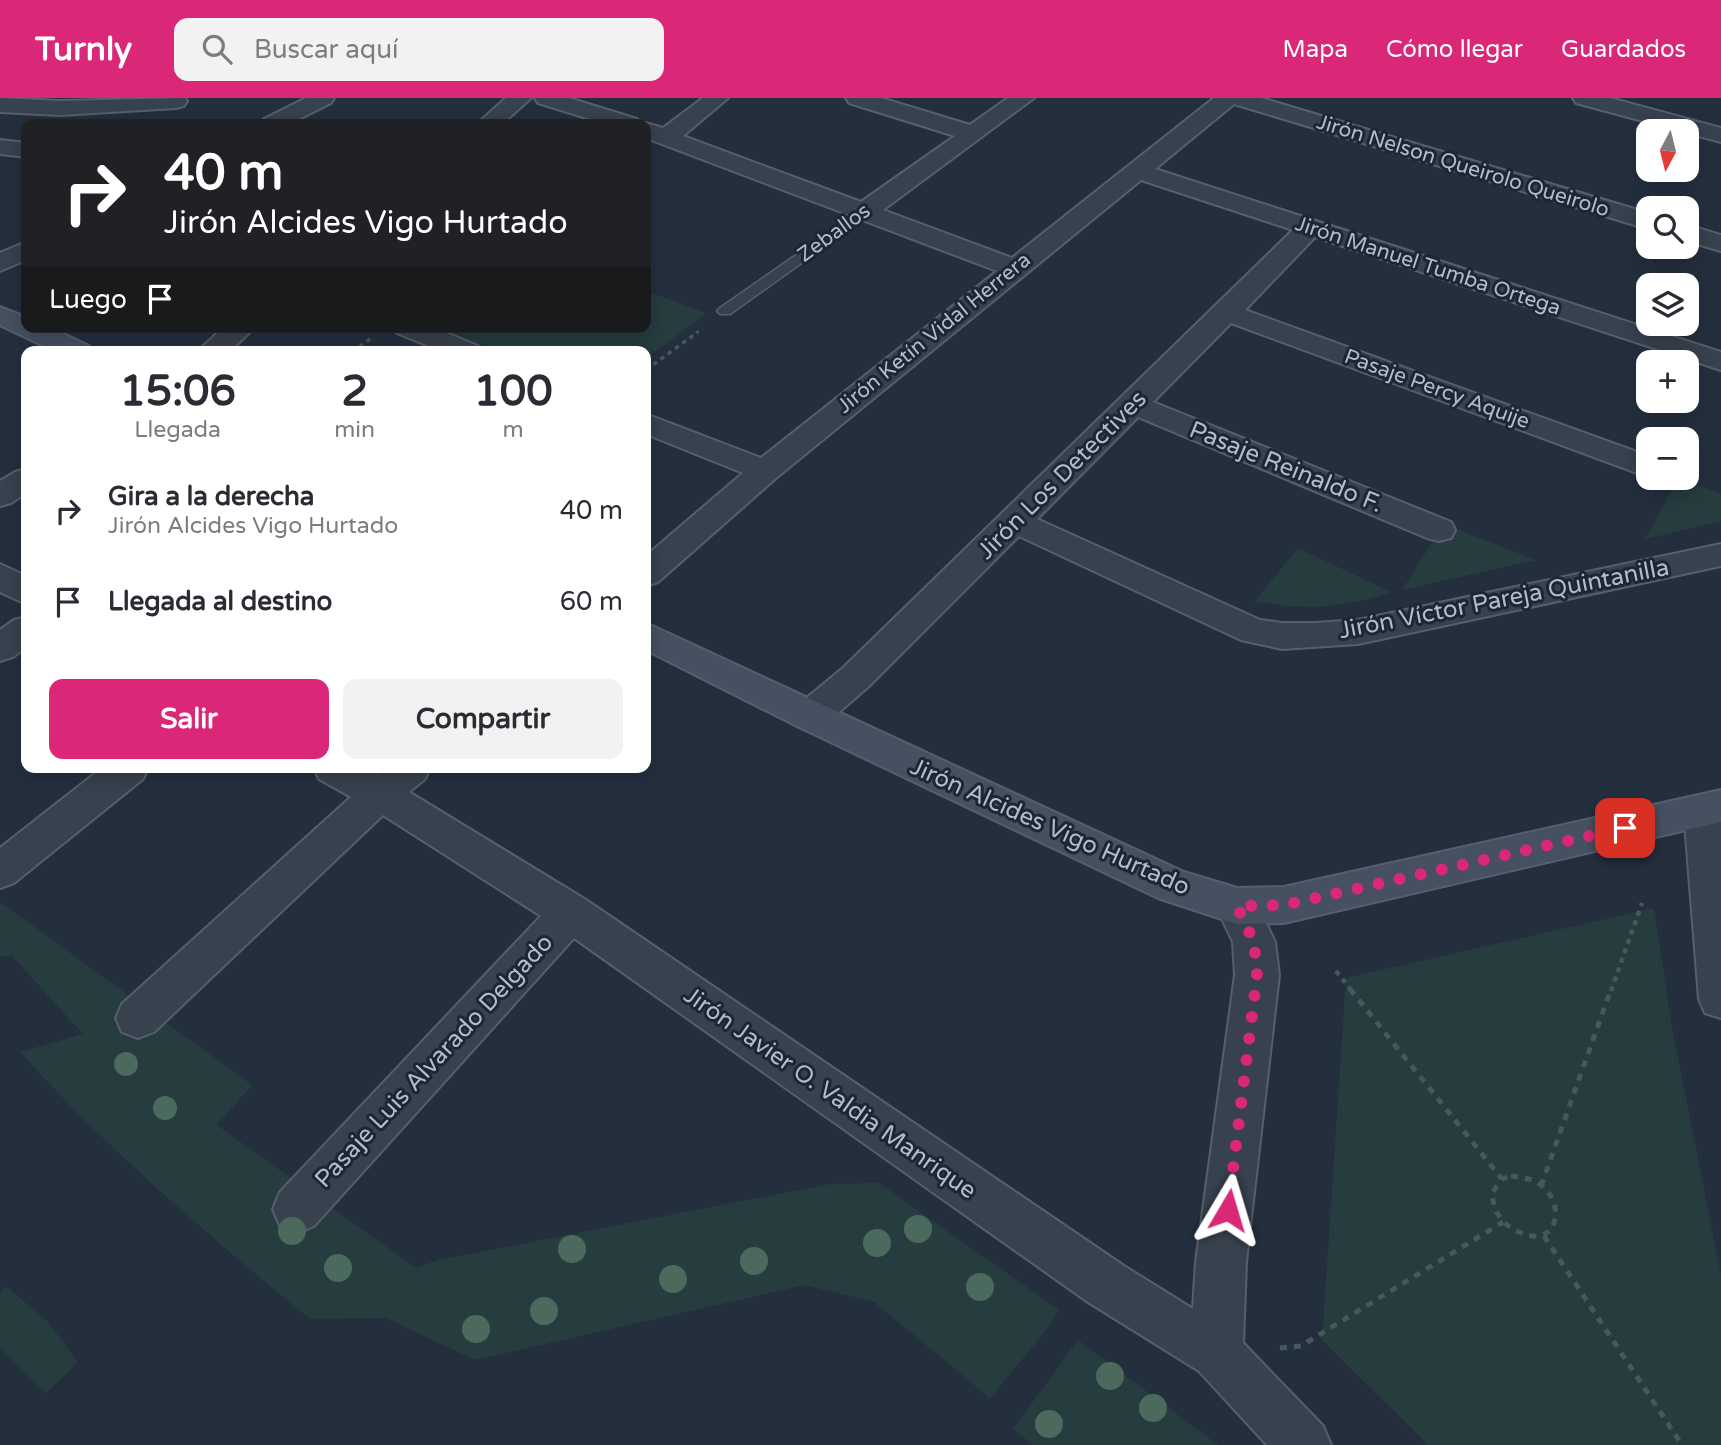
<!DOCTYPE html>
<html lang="es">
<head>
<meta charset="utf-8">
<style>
	:root { --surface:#fff; --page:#f2f2f3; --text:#2b2b33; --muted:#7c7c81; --accent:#db2777 }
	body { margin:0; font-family:"Varela Round",sans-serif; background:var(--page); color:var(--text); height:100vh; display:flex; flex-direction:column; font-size:26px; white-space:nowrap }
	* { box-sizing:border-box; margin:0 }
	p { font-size:23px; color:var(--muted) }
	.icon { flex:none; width:38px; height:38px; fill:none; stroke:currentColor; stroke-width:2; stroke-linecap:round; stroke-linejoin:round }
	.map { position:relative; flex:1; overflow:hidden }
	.sheet { position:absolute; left:21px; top:248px; width:630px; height:427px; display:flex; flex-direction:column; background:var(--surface); border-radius:14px; box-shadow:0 4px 18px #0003 }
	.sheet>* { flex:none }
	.banner { position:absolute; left:21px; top:21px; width:630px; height:214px; border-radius:14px; box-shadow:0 4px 18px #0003; background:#202124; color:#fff; overflow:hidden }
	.needle { width:46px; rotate:187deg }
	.controls { position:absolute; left:1636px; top:21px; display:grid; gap:14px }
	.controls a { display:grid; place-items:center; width:63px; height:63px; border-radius:14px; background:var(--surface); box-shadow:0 4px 18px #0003; font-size:35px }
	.pin { position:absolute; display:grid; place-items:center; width:60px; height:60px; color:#fff; margin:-30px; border-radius:14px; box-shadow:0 4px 10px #0006 }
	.me { position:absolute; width:77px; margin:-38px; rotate:7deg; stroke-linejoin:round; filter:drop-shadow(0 0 5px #0008) }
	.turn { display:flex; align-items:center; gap:24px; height:147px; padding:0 28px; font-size:32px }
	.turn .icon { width:91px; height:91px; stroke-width:2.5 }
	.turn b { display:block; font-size:49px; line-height:60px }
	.then { display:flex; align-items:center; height:66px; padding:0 28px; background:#0003; gap:14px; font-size:26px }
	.eta { display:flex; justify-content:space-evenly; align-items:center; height:119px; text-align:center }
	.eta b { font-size:42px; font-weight:700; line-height:49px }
	.cta { display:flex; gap:14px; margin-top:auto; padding:14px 28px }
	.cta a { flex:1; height:80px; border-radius:14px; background:var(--accent); color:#fff; font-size:28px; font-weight:700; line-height:80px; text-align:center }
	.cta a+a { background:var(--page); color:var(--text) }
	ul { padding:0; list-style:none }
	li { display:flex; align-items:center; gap:21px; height:91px; padding:0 28px }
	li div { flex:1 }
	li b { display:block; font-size:26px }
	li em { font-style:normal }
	header { display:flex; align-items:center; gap:42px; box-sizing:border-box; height:98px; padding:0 35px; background:var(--accent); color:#fff }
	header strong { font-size:33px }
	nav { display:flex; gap:38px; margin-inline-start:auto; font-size:24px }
	.search { width:490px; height:63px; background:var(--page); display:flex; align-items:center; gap:18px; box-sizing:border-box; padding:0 24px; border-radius:14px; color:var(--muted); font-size:26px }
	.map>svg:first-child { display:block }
	.green { fill:#263c3f }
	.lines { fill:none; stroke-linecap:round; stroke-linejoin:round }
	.lane-casing { stroke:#565f6c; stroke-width:3 }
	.street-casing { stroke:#565f6c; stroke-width:4 }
	.secondary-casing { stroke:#565f6c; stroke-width:4 }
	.path-far3 { stroke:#44595c; stroke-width:2.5; stroke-dasharray:3.5 3.5; stroke-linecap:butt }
	.path-far2 { stroke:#44595c; stroke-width:3.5; stroke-dasharray:4.5 4.5; stroke-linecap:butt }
	.path-far1 { stroke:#44595c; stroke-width:4.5; stroke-dasharray:5 5; stroke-linecap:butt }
	.path { stroke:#44595c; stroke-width:5; stroke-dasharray:7 7; stroke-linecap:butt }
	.lane { fill:#38414e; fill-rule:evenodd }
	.street { fill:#38414e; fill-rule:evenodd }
	.secondary { fill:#465061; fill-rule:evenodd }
	.tree { fill:#4b6a5d }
	.route { stroke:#db2777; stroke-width:12; stroke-dasharray:0 21.6 }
	.labels { text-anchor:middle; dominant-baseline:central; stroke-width:6; stroke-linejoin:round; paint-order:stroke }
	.far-street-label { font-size:21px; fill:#b4bcc9; stroke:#1d2633 }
	.street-label { font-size:24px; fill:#b4bcc9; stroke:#1d2633 }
</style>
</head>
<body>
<header>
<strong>Turnly</strong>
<div class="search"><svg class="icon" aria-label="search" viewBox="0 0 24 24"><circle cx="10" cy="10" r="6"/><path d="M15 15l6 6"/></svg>Buscar aquí</div>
<nav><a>Mapa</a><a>Cómo llegar</a><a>Guardados</a></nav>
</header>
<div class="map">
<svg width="1721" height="1347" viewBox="0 0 1721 1347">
	<rect width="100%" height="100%" fill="#242f3e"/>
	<g class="green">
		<polygon points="646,193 706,215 646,261 646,254 498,254 439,229 646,229"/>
		<polygon points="1679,380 1721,396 1721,423 1645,441"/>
		<polygon points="1444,426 1536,462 1402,492"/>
		<path d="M1298,450L1391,494C1344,510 1303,513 1255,503Z"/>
		<path d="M0,804L252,987L217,1027L416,1170L438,1162L830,1086L879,1085L1059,1212L1049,1229L990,1300L874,1204L805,1187L475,1262L386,1220L310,1221C210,1139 106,1050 20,954L83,936L12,858L0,859Z"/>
		<polygon points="1654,810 1672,929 1721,1177 1721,1347 1428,1347 1322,1242 1346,880"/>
		<polygon points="6,1188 48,1224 78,1264 46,1295 0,1249 0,1195"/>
		<polygon points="1078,1242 1218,1347 1033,1347 1013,1331"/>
	</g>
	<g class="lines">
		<g class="lane-casing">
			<polygon id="lane" points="865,109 872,113 870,116 730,216 720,216 717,213 720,210"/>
		</g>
		<g class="street-casing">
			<g id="street">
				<polygon points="0,0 60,3 185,0 187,3 184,8 176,10 60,17 0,14"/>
				<polygon points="306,0 334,0 331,5 289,26 260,26 264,21"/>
				<polygon points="506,0 531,0 502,26 477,26"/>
				<polygon points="535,0 569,0 637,21 641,26 606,26 538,5"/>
				<polygon points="703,0 728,0 683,38 861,104 955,38 849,5 846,0 881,0 970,27 1008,0 1034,0 883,112 1012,160 1214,0 1261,0 1648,115 1648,131 1234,6 1155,71 1721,254 1721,272 1315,139 1245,212 1648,358 1648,379 1231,225 1153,304 1451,424 1455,432 1451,440 1439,443 1427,440 1138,319 1037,421 1260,522 1282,525 1316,525 1358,522 1721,446 1721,468 1358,546 1282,551 1241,542 1019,438 869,588 823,628 810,632 797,628 791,618 797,608 843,570 1293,132 1141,82 776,380 658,484 646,488 646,458 743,375 646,336 646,316 761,360 997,173 646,40 646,26 641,26 646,25 663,30"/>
				<polygon points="1573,0 1610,0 1721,30 1721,44 1576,5"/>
				<polygon points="0,42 26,45 26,59 0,56"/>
				<polygon points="1687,127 1721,137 1721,153 1687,143"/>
				<polygon points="26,144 26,162 0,173 0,155"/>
				<polygon points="224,229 255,229 229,254 197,254"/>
				<polygon points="393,229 432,229 478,248 482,254 443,254 397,235"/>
				<polygon points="26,371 26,395 11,405 0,408 0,383 15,374"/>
				<polygon points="1687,372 1695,380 1690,387 1679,390 1667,387 1662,380 1687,380"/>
				<polygon points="0,466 26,478 26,506 0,494"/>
				<polygon points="26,519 26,549 13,559 0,563 0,532 14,522"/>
				<polygon points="102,670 148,670 143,681 14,785 0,790 0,750"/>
				<polygon points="314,670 366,670 377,676 384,670 430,670 425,681 409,694 586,802 1124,1168 1193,1211 1196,1164 1235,877 1233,844 1216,808 1222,796 1237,790 1252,796 1275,844 1279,877 1246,1164 1243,1245 1323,1328 1331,1347 1267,1347 1199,1273 1088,1204 574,840 314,1128 297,1135 280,1128 273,1111 280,1094 541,818 383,717 154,934 138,940 122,934 116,920 122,906 351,699 319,681"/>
				<polygon points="1704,696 1718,701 1721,707 1721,920 1705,915 1699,901 1684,712 1690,701"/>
			</g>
		</g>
		<g class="secondary-casing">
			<g id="secondary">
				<polygon points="0,209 26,219 26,229 49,229 89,248 93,254 56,254 0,227"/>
				<polygon points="646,525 1184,774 1237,790 1284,789 1721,692 1721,724 1284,825 1237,826 1158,800 797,628 646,552"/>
			</g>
		</g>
		<polyline class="path-far3" points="696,235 702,231"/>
		<g class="path-far2">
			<polyline points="352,254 374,238"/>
			<polyline points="646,272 698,234"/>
		</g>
		<g class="path-far1">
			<polyline points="1336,873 1352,893"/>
			<polyline points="1611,893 1642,805"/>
		</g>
		<g class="path">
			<polyline points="1350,891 1502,1081"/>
			<path d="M1511,1078C1518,1079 1526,1080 1532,1082C1570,1097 1561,1159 1513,1131C1499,1123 1493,1110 1492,1095L1502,1081Z"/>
			<polyline points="1541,1088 1611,891"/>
			<polyline points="1544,1138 1682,1347"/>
			<polyline points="1280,1250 1301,1248 1503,1124"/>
		</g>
		<use href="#lane" class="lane"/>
		<use href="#street" class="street"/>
		<use href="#secondary" class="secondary"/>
	</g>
	<g class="tree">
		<circle cx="126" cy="966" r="12"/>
		<circle cx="165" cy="1010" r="12"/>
		<circle cx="918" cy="1131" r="14"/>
		<circle cx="292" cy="1133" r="14"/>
		<circle cx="877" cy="1145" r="14"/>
		<circle cx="572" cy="1151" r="14"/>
		<circle cx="754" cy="1163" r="14"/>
		<circle cx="338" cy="1170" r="14"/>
		<circle cx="673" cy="1181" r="14"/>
		<circle cx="980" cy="1189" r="14"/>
		<circle cx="544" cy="1213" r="14"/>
		<circle cx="476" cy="1231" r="14"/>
		<circle cx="1110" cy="1278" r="14"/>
		<circle cx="1153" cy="1310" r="14"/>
		<circle cx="1049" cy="1326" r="14"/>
	</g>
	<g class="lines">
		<polyline class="route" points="1228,1112 1257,877 1254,844 1237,808 1284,807 1625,730"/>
	</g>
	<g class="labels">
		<g class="far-street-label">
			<text transform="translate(1463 68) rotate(17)">Jirón Nelson Queirolo Queirolo</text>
			<text transform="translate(834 135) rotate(-36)">Zeballos</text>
			<text transform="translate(1428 168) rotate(18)">Jirón Manuel Tumba Ortega</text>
			<text transform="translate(934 235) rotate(-39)">Jirón Ketín Vidal Herrera</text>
			<text transform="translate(1437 291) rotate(20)">Pasaje Percy Aquije</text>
		</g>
		<g class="street-label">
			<text transform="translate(1286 369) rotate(22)">Pasaje Reinaldo F.</text>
			<text transform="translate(1062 377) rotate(-45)">Jirón Los Detectives</text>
			<text transform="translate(1504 501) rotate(-11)">Jirón Víctor Pareja Quintanilla</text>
			<text transform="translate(1050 729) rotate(24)">Jirón Alcides Vigo Hurtado</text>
			<text transform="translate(434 963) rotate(-47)">Pasaje Luis Alvarado Delgado</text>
			<text transform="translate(830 995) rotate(35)">Jirón Javier O. Valdia Manrique</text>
		</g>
	</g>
</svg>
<div class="controls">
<a><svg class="needle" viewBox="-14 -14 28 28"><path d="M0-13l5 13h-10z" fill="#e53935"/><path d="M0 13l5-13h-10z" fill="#7c7c81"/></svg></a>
<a><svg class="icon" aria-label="search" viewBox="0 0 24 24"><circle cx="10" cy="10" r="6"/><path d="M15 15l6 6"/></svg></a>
<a><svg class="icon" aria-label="layers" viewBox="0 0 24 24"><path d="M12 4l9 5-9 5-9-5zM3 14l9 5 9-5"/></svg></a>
<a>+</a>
<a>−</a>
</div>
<div class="pin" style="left:1625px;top:730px;background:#d93025"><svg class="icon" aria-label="arrive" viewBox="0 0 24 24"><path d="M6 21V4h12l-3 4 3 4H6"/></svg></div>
<svg class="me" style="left:1228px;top:1112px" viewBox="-20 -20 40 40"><path d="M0-17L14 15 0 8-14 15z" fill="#db2777" stroke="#fff" stroke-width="4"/></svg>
<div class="banner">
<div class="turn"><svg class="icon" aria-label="right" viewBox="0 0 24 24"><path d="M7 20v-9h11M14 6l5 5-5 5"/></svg><div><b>40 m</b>Jirón Alcides Vigo Hurtado</div></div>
<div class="then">Luego<svg class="icon" aria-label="arrive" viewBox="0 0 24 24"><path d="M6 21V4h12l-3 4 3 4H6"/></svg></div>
</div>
<section class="sheet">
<div class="eta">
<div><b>15:06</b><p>Llegada</p></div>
<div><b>2</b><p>min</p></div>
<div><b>100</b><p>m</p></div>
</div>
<ul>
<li><svg class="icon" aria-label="right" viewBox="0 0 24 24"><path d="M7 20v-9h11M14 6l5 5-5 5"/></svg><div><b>Gira a la derecha</b><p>Jirón Alcides Vigo Hurtado</p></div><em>40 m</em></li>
<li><svg class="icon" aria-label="arrive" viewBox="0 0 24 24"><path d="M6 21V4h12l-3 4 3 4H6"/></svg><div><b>Llegada al destino</b></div><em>60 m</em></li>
</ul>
<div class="cta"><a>Salir</a><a>Compartir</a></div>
</section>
</div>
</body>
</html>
